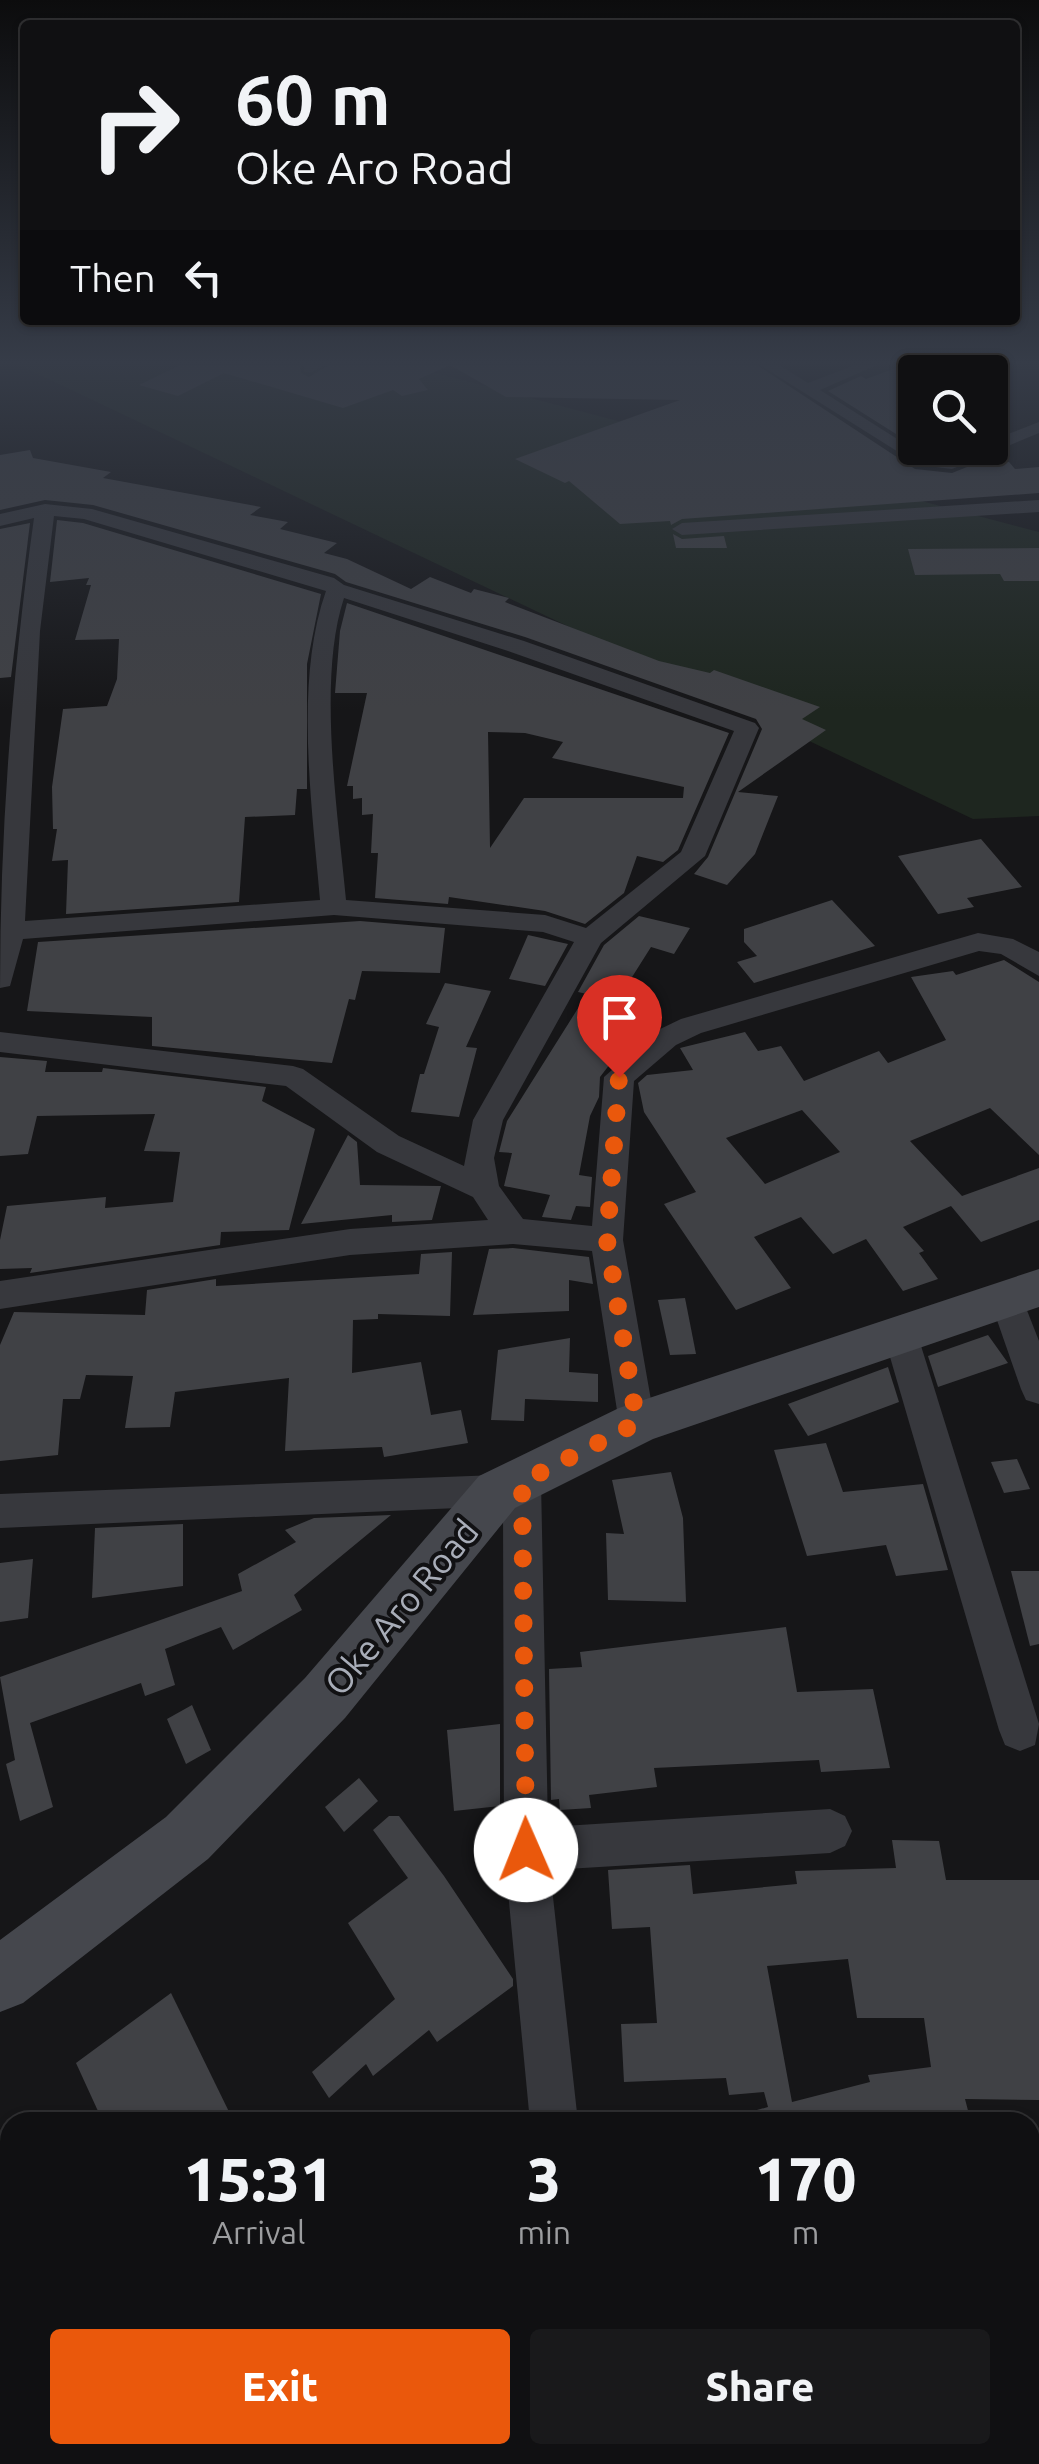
<!DOCTYPE html>
<html lang="en">
<head>
<meta charset="utf-8">
<style>
	:root { --surface:#101012; --page:#19191b; --text:#f1f3f6; --muted:#9c9d9f; --line:#303032; --accent:#ea580c }
	body { margin:0; font-family:Ubuntu,sans-serif; background:var(--page); color:var(--text); height:100vh; display:flex; flex-direction:column; font-size:38px; white-space:nowrap }
	* { box-sizing:border-box; margin:0 }
	p { font-size:32px; color:var(--muted) }
	.icon { flex:none; width:55px; height:55px; fill:none; stroke:currentColor; stroke-width:2; stroke-linecap:round; stroke-linejoin:round }
	.map { position:relative; flex:1; overflow:hidden }
	.sheet { position:absolute; left:0px; top:2112px; width:1040px; height:352px; display:flex; flex-direction:column; background:var(--surface); border-radius:30px 30px 0 0; box-shadow:0 2px 8px #0004,0 0 0 2px var(--line) }
	.sheet>* { flex:none }
	.hud { position:absolute; left:20px; top:20px; width:1000px; height:305px; border-radius:10px; box-shadow:0 2px 8px #0004,0 0 0 2px var(--line); background:#101012; color:var(--text); overflow:hidden }
	.tools { position:absolute; left:898px; top:355px; display:grid; gap:20px }
	.tools a { display:grid; place-items:center; width:110px; height:110px; border-radius:10px; background:var(--surface); box-shadow:0 2px 8px #0004,0 0 0 2px var(--line); font-size:50px }
	.pin { position:absolute; display:grid; place-items:center; width:85px; height:85px; color:#fff; margin:-102px -42px; border-radius:50% 50% 50% 0; rotate:-45deg; box-shadow:0 0 10px #0007 }
	.pin .icon { rotate:45deg }
	.me { position:absolute; width:110px; margin:-55px; rotate:359deg; stroke-linejoin:round; filter:drop-shadow(0 0 8px #0008) }
	.turn { display:flex; align-items:center; gap:35px; height:210px; padding:0 50px; font-size:45px }
	.turn .icon { width:130px; height:130px; stroke-width:2.5 }
	.turn b { display:block; font-size:70px; line-height:85px }
	.then { display:flex; align-items:center; height:95px; padding:0 50px; background:#0003; gap:20px; font-size:38px }
	.eta { display:flex; justify-content:space-evenly; align-items:center; height:170px; text-align:center }
	.eta b { font-size:60px; font-weight:800; line-height:70px }
	.action { display:flex; gap:20px; margin-top:auto; padding:20px 50px }
	.action a { flex:1; height:115px; border-radius:10px; background:var(--accent); color:#fff; font-size:40px; font-weight:800; line-height:115px; text-align:center }
	.action a+a { background:var(--page); color:var(--text) }
	.map>svg:first-child { display:block }
	.green { fill:#1e261f }
	.building { fill:#404145; fill-rule:evenodd }
	.lines { fill:none; stroke-linecap:round; stroke-linejoin:round }
	.street { fill:#37383d; fill-rule:evenodd }
	.secondary { fill:#45474d; fill-rule:evenodd }
	.route { stroke:#ea580c; stroke-width:18; stroke-dasharray:0 32.4 }
	.labels { text-anchor:middle; dominant-baseline:central; stroke-width:8; stroke-linejoin:round; paint-order:stroke }
	.near-street-label { font-size:35px; fill:#a8adb8; stroke:#111113 }
</style>
</head>
<body>
<div class="map">
<svg width="1039" height="2464" viewBox="0 0 1039 2464">
	<rect width="100%" height="100%" fill="#161618"/>
	<polygon class="green" points="19,365 406,365 1039,532 1039,816 973,819"/>
	<g class="building">
		<polygon points="180,365 300,365 301,373 309,377 329,365 757,365 915,469 952,473 972,465 1009,462 1015,469 1039,467 1039,493 682,519 671,525 670,521 620,524 569,481 565,483 515,459 680,400 506,397 450,365 419,379 428,390 402,396 393,390 343,408 224,373 178,396 139,385"/>
		<polygon points="904,365 943,365 950,372 915,372 915,446 828,391 861,376 866,379"/>
		<polygon points="30,450 33,458 111,472 103,478 261,507 250,515 288,522 280,529 337,543 324,553 347,559 411,589 430,577 471,593 474,589 509,598 505,602 659,661 710,673 714,670 820,707 802,719 826,730 738,792 778,796 755,854 727,885 694,874 708,857 762,729 756,719 525,637 346,582 335,574 93,505 45,500 0,510 0,455"/>
		<polygon points="57,520 83,523 321,594 307,664 307,789 297,789 295,815 245,817 239,902 66,914 68,860 52,861 57,829 53,829 52,787 63,709 107,706 117,679 119,639 75,640 91,585 86,585 89,578 50,582"/>
		<polygon points="30,523 11,677 0,678 0,529"/>
		<polygon points="673,534 682,539 724,536 727,548 676,548"/>
		<polygon points="1039,548 1039,581 1004,581 1000,574 915,575 908,549"/>
		<path d="M347,603L729,733L678,850L663,862L637,856L624,893L585,924L545,911L449,897L448,904L375,898L378,853H371L373,814L362,815V798L353,799V786H347L367,693H335L340,631ZM488,732L525,733L563,742L552,758L684,787L683,798H524L490,848Z"/>
		<polygon points="981,839 1022,887 967,898 974,907 938,914 898,856"/>
		<polygon points="832,900 875,946 754,983 737,962 757,956 744,942 744,929"/>
		<polygon points="639,916 690,928 674,954 651,947 615,1004 638,1011 620,1051 600,1077 599,1097 590,1116 579,1175 592,1177 590,1207 576,1206 571,1220 542,1217 550,1195 504,1186 512,1153 499,1152 507,1121 587,994 578,992 604,945"/>
		<polygon points="360,921 445,928 440,973 362,971 355,1000 349,999 332,1063 152,1046 152,1017 27,1011 38,942"/>
		<polygon points="528,935 568,944 545,986 509,979"/>
		<path d="M1004,960L1039,982V1155L990,1108L910,1141L962,1196L1039,1168V1220L981,1242L951,1206L903,1227L924,1251L919,1253L938,1279L903,1291L866,1239L833,1254L801,1217L754,1237L791,1288L736,1310L664,1204L696,1192L644,1112L638,1083L647,1075L693,1070L680,1048L745,1032L758,1051L781,1046L804,1081L879,1051L888,1063L946,1040L911,977L953,971L956,975ZM802,1110L840,1152L765,1184L726,1138Z"/>
		<polygon points="445,983 491,991 466,1047 477,1048 459,1117 411,1112 420,1074 424,1074 439,1027 426,1024"/>
		<polygon points="0,1057 47,1061 45,1072 102,1072 103,1068 266,1087 262,1101 315,1129 289,1230 221,1232 220,1245 30,1273 32,1268 0,1269 0,1240 7,1206 106,1197 105,1208 173,1202 180,1152 144,1151 155,1114 37,1116 28,1154 0,1156"/>
		<polygon points="348,1135 357,1142 360,1185 441,1186 432,1220 392,1222 392,1215 301,1224"/>
		<polygon points="513,1248 589,1257 593,1284 569,1280 569,1311 473,1315 489,1249"/>
		<polygon points="452,1252 450,1316 378,1314 378,1319 353,1320 352,1373 421,1362 431,1415 461,1410 468,1443 384,1457 382,1447 285,1451 289,1378 175,1392 170,1427 125,1428 133,1376 86,1375 80,1399 63,1399 58,1455 0,1461 0,1345 14,1312 145,1315 147,1290 216,1279 216,1286 419,1274 421,1254"/>
		<polygon points="685,1298 696,1354 670,1355 658,1300"/>
		<polygon points="988,1335 1008,1363 938,1387 928,1356"/>
		<polygon points="570,1338 569,1372 598,1374 598,1402 525,1399 524,1421 491,1420 498,1350"/>
		<polygon points="888,1367 899,1402 808,1436 788,1404"/>
		<polygon points="826,1443 843,1492 923,1484 948,1570 896,1576 886,1545 807,1556 774,1450"/>
		<polygon points="1017,1459 1030,1489 1004,1493 991,1462"/>
		<polygon points="671,1472 683,1518 686,1602 608,1600 606,1533 624,1534 612,1480"/>
		<polygon points="391,1515 294,1595 302,1610 233,1650 221,1627 165,1649 175,1685 145,1696 141,1683 30,1723 53,1807 20,1821 6,1764 15,1760 0,1677 242,1591 238,1574 296,1542 285,1530 314,1518"/>
		<polygon points="183,1524 183,1586 92,1598 95,1528"/>
		<polygon points="33,1559 28,1618 0,1622 0,1563"/>
		<polygon points="1011,1571 1039,1571 1039,1644 1030,1646"/>
		<polygon points="786,1627 797,1692 873,1689 890,1768 821,1772 819,1760 654,1768 657,1787 589,1795 591,1808 560,1810 559,1799 551,1800 549,1669 582,1667 580,1652"/>
		<polygon points="192,1705 211,1750 186,1764 167,1719"/>
		<polygon points="500,1724 500,1806 454,1811 447,1730"/>
		<polygon points="359,1778 378,1801 344,1832 325,1807"/>
		<polygon points="389,1816 399,1816 444,1876 513,1979 513,1986 437,2042 429,2030 373,2076 366,2064 329,2098 312,2072 395,1999 348,1923 408,1878 373,1830"/>
		<path d="M892,1840L939,1841L946,1880H1039V2100L965,2099L971,2122H747L746,2113L768,2107L764,2092L729,2095L726,2078L624,2082L621,2024L657,2023L650,1927L612,1929L608,1870L690,1865L693,1894L797,1884L795,1871L896,1868ZM848,1959L857,2018H924L931,2067L868,2075L870,2082L792,2102L767,1966Z"/>
		<polygon points="171,1993 234,2122 103,2122 76,2063"/>
	</g>
	<g class="lines">
		<g class="street">
			<polygon points="304,365 326,365 310,373 304,371"/>
			<path d="M760,365H779L808,383L855,365H877L820,390L924,456C949,460 966,448 990,448V441L1039,422V433L952,469L919,465Z"/>
			<polygon points="1039,500 1039,512 682,535 672,529 682,523"/>
			<path d="M45,504L92,509L334,578L344,585L524,641L755,723L759,728L705,856L601,943L503,1120L494,1158L499,1186L523,1219L592,1226L604,1077L656,1031L681,1019L978,933L1013,939L1039,952V976L1001,954L979,951L701,1033L676,1045L634,1081L623,1240L655,1423L650,1434L637,1439L624,1434L619,1423L592,1251L513,1244L350,1255L0,1309V1281L350,1229L488,1220L473,1197L377,1152L286,1086L0,1052V1032L293,1066L303,1069L399,1136L464,1166L473,1120L574,942L543,932L334,915L23,939L10,986L0,988C0,831 12,674 34,518L0,526V514ZM54,516L84,519L326,591C294,681 312,805 320,900L25,921L40,631ZM344,598L508,651L734,731L681,852L586,928L545,915L346,900C338,814 317,679 344,598Z"/>
			<polygon points="1007,1286 1019,1290 1039,1341 1039,1404 1026,1400 1021,1389 990,1300 995,1290"/>
			<polygon points="900,1319 912,1323 917,1333 1039,1724 1035,1745 1020,1751 1005,1745 999,1730 883,1333 888,1323"/>
			<polygon points="522,1466 535,1470 541,1482 548,1827 830,1809 845,1816 852,1831 845,1846 830,1853 550,1870 578,2122 530,2122 504,1850 503,1506 0,1528 0,1494 497,1475 505,1478 509,1470"/>
			<polygon points="1039,2277 1039,2329 1030,2331 1030,2279"/>
			<polygon points="564,2455 620,2455 621,2464 565,2464"/>
		</g>
		<polygon class="secondary" points="1039,1269 1039,1307 653,1439 515,1508 345,1718 208,1859 23,2003 0,2012 0,1940 166,1817 305,1678 479,1476 619,1408"/>
	</g>
	<linearGradient id="sky" x2="0" y2="1"><stop stop-color="#0c0c0d"/><stop offset="0.51" stop-color="#363c48"/><stop offset="1" stop-color="#363c48" stop-opacity="0"/></linearGradient>
	<rect width="1039" height="710" fill="url(#sky)"/>
	<g class="lines">
		<polyline class="route" points="526,1850 522,1482 637,1423 607,1240 619,1077"/>
	</g>
	<g class="labels">
		<g class="near-street-label">
			<text transform="translate(401 1607) rotate(-50)">Oke Aro Road</text>
		</g>
	</g>
</svg>
<div class="tools">
<a><svg class="icon" aria-label="search" viewBox="0 0 24 24"><circle cx="10" cy="10" r="6"/><path d="M15 15l6 6"/></svg></a>
</div>
<div class="pin" style="left:619px;top:1077px;background:#d93025"><svg class="icon" aria-label="arrive" viewBox="0 0 24 24"><path d="M6 21V4h12l-3 4 3 4H6"/></svg></div>
<svg class="me" style="left:526px;top:1850px" viewBox="-20 -20 40 40"><circle r="19" fill="#fff"/><path d="M0-13L10 11 0 6-10 11z" fill="#ea580c"/></svg>
<div class="hud">
<div class="turn"><svg class="icon" aria-label="right" viewBox="0 0 24 24"><path d="M7 20v-9h11M14 6l5 5-5 5"/></svg><div><b>60 m</b>Oke Aro Road</div></div>
<div class="then">Then<svg class="icon" aria-label="left" viewBox="0 0 24 24"><path d="M17 20v-9H6M10 6l-5 5 5 5"/></svg></div>
</div>
<section class="sheet">
<div class="eta">
<div><b>15:31</b><p>Arrival</p></div>
<div><b>3</b><p>min</p></div>
<div><b>170</b><p>m</p></div>
</div>
<div class="action"><a>Exit</a><a>Share</a></div>
</section>
</div>
</body>
</html>
